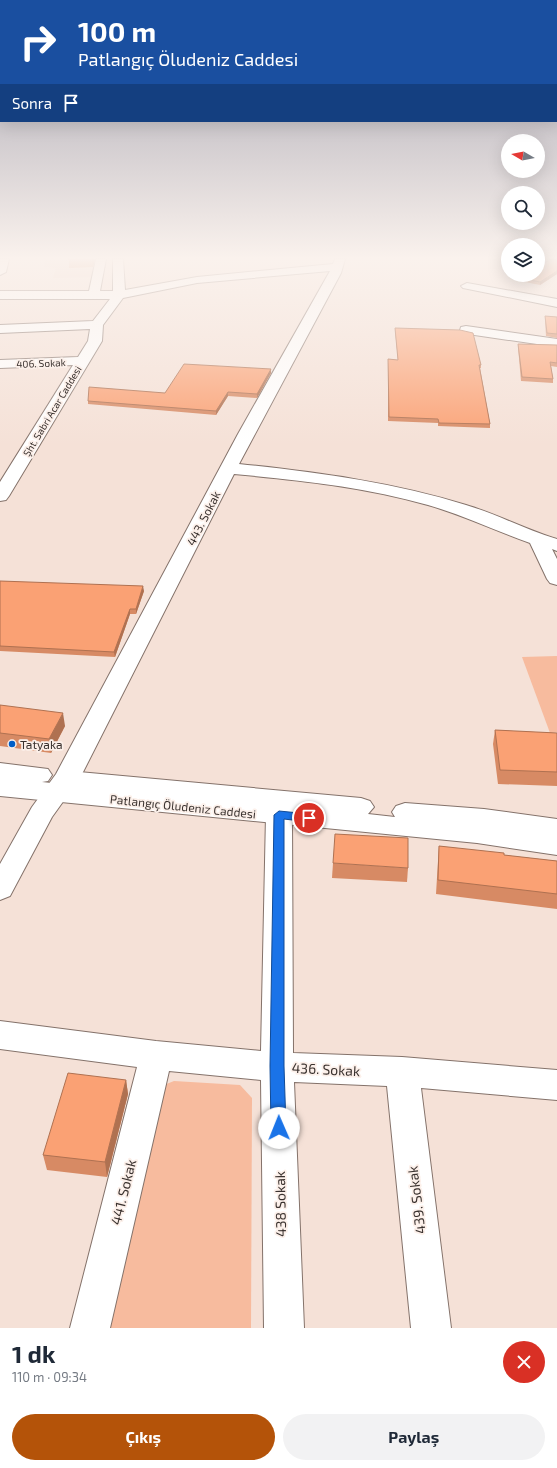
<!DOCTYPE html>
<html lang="tr">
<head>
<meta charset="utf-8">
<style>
	:root { --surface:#fff; --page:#f2f2f3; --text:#1f2937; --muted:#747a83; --accent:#b45309 }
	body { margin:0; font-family:"Exo 2",sans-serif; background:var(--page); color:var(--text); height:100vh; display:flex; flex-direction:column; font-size:15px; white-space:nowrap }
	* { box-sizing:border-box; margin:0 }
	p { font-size:13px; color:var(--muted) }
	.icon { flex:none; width:22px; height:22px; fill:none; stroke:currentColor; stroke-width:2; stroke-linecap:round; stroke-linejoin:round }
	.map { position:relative; height:1328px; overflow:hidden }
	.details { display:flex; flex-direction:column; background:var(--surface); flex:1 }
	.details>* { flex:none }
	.guide { position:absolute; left:0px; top:0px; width:557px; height:122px; box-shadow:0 4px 16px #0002; background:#1a4fa0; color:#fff; overflow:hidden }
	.needle { width:26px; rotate:279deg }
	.buttons { position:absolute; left:501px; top:134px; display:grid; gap:8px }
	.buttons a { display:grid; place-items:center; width:44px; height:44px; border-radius:50%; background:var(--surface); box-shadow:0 4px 16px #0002; font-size:20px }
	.pin { position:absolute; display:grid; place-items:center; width:34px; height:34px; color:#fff; margin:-17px; border:2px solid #fff; border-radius:50%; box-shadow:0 1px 4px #0007 }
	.me { position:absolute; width:44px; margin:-22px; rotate:359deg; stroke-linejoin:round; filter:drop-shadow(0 0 3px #0008) }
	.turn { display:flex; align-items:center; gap:14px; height:84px; padding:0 12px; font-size:18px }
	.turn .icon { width:52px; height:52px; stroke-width:2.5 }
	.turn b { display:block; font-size:28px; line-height:34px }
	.then { display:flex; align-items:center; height:38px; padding:0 12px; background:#0003; gap:8px; font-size:15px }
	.round { display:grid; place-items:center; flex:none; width:42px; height:42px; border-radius:21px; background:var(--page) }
	.headline { display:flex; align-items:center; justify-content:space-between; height:68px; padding:0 12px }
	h1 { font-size:24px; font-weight:700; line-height:30px }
	.action { display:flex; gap:8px; margin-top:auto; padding:8px 12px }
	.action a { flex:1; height:46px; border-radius:24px; background:var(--accent); color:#fff; font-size:16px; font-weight:700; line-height:46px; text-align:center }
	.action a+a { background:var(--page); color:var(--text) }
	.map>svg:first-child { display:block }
	.built { fill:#efd4c7 }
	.green { fill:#f7bb9e }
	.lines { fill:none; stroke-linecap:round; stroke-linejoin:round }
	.minor-casing { stroke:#84726a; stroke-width:2 }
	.major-casing { stroke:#84726a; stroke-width:2 }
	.minor { fill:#fff; fill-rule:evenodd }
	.major { fill:#fff; fill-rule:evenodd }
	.wall { fill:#d78a64 }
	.shaded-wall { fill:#af7151 }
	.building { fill:#faa174; stroke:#af7151 }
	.route { fill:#1a73e8; stroke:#114b97 }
	.poi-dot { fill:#015fc8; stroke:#fcf0ea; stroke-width:1.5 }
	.labels { text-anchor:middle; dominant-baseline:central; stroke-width:3.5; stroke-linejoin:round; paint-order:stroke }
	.far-street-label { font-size:10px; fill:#3a322f; stroke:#fcf0ea }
	.street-label { font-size:12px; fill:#3a322f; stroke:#fcf0ea }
	.poi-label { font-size:12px; fill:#3a322f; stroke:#fcf0ea; text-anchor:start }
	.near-street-label { font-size:14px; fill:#3a322f; stroke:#fcf0ea }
</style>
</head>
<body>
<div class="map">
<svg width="557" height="1328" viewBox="0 0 557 1328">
	<rect width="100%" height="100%" fill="#f5e1d7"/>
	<polygon class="built" points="45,259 101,259 98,277 53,278 56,268 44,267"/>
	<g class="green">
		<polygon points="557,656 557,732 550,733 522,657"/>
		<polygon points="174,1081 240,1085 252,1098 251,1328 109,1328 159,1087"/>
	</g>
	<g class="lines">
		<g class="minor-casing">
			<g id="minor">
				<polygon points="0,259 9,259 6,272 0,275"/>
				<path d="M96,259H106L100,291H113V259H123L125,290L197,277L333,264L335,259H345L341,273L239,464C315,472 392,482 466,505C497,514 526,530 557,539V551L552,549L557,559V585L550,583L547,579L530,543C496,531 463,515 428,505C365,487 299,480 234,474L80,778L52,817L10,896L0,900V864L32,807L56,774L238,434L330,271L197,283L123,298L103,325L102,341L9,496L6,500L0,501V482L73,365L0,368V360L78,357L88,341L90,329L0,333V325L93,321L110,299H0V291H89Z"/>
				<polygon points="467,283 557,299 557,307 463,288 461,286"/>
				<polygon points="466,326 557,339 557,347 461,333 460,330 461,327"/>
				<polygon points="279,806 288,809 292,815 293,1053 402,1057 557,1070 557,1100 421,1088 451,1328 411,1328 387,1086 294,1082 304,1328 264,1328 261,1080 169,1071 110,1328 70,1328 137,1067 0,1049 0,1021 156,1041 261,1051 266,815 270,809"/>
			</g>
		</g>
		<g class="major-casing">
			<polygon id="major" points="0,763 48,769 52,775 48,781 42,782 70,785 66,780 70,774 79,772 361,798 370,801 374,807 368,814 395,817 392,812 396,806 405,803 484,809 557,819 557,855 477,843 0,796"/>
		</g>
		<use href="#minor" class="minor"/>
		<use href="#major" class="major"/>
	</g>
	<g class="wall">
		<polygon points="67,259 95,259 93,267 69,268 69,260"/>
		<polygon points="557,259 557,274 540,285 520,281 520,278"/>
		<polygon points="545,316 557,317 557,338 546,336 545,319"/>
		<polygon points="395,328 481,365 481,368 480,368 490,424 490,428 438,426 438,423 388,421 388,363 398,360 395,331"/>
		<polygon points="518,344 557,345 557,367 551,366 553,379 553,383 521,381 518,347"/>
		<polygon points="271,373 257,398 228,396 216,415 88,404 88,401 165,393"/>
		<polygon points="0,581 144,591 136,614 130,614 115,657 0,651"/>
		<polygon points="0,705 65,726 51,753 0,746"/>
		<polygon points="495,730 557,733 557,786 498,784 493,744"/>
		<polygon points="439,846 504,855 557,861 557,909 436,894 438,861"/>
		<polygon points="333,863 408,868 407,882 332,878"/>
		<polygon points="126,1080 128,1094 107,1177 47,1170 43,1155"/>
	</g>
	<g class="shaded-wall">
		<polygon points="92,259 95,259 93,267"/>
		<polygon points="557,271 557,274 540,285 540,282"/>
		<polygon points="271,369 271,373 257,398 257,394"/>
		<polygon points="228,392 228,396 216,415 216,411"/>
		<polygon points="143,586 144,591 136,614 136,609"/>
		<polygon points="130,609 130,614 115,657 114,652"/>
		<polygon points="63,713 65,726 51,753 49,739"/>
		<polygon points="126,1080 128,1094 107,1177 105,1162"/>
	</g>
	<g class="building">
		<polygon points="551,259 557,259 557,271 540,282 520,278 525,275 538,275 538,267"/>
		<polygon points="545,316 557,317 557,334 547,333"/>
		<polygon points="395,328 460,330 473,333 481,365 479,365 490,424 439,423 438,419 389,417 388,359 398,360"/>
		<polygon points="518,344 557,345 557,363 550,362 553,379 522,377"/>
		<polygon points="184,364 271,369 257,394 228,392 216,411 88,401 89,387 165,393"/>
		<polygon points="0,581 143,586 136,609 130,609 114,652 0,646"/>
		<polygon points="0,705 63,713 49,739 0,733"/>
		<polygon points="495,730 557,733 557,772 500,770"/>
		<polygon points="335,834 408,838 408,868 333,863"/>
		<polygon points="439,846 504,853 504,855 557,861 557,894 438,880"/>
		<polygon points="68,1073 126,1080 105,1162 43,1155"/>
	</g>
	<linearGradient id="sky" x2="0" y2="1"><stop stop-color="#a3a1ae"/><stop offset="0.58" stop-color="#faf2ed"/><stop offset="1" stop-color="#faf2ed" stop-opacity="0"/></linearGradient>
	<rect width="557" height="445" fill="url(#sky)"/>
	<polygon class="route" points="279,811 309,814 314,818 309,822 284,819 284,1066 286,1128 284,1133 279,1135 274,1133 271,1128 270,1066 274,815"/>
	<circle class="poi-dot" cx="12" cy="744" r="4"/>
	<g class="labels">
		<g class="far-street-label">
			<text transform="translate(41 363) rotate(-2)">406. Sokak</text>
			<text transform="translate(52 411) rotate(-59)">Şht. Sabri Acar Caddesi</text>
		</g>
		<g class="street-label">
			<text transform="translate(203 518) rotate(-63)">443. Sokak</text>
			<text transform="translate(183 806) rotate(6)">Patlangıç Öludeniz Caddesi</text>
		</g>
		<g class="poi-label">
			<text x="20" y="744">Tatyaka</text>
		</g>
		<g class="near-street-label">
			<text transform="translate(326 1069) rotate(3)">436. Sokak</text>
			<text transform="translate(123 1192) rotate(-76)">441. Sokak</text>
			<text transform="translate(416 1200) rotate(-97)">439. Sokak</text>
			<text transform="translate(280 1204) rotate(-91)">438 Sokak</text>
		</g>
	</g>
</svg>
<div class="buttons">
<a><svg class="needle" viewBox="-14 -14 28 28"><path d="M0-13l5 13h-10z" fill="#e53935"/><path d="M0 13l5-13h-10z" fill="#747a83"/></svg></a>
<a><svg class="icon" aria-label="search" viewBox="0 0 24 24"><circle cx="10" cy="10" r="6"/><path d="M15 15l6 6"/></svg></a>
<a><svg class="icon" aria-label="layers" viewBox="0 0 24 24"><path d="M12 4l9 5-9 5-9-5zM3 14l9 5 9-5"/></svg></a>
</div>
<div class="pin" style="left:309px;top:818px;background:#d93025"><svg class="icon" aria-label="arrive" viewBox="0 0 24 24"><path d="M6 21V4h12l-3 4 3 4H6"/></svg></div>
<svg class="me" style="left:279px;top:1128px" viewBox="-20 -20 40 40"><circle r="19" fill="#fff"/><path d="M0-13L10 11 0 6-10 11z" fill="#1a73e8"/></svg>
<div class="guide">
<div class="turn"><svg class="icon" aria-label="right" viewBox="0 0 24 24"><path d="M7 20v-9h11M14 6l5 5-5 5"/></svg><div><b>100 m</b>Patlangıç Öludeniz Caddesi</div></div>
<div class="then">Sonra<svg class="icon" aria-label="arrive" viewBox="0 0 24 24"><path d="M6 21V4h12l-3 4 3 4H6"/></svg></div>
</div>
</div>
<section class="details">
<div class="headline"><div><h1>1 dk</h1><p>110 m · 09:34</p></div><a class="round" style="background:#d93025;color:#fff"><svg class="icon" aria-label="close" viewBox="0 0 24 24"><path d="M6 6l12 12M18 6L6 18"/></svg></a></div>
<div class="action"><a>Çıkış</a><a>Paylaş</a></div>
</section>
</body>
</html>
